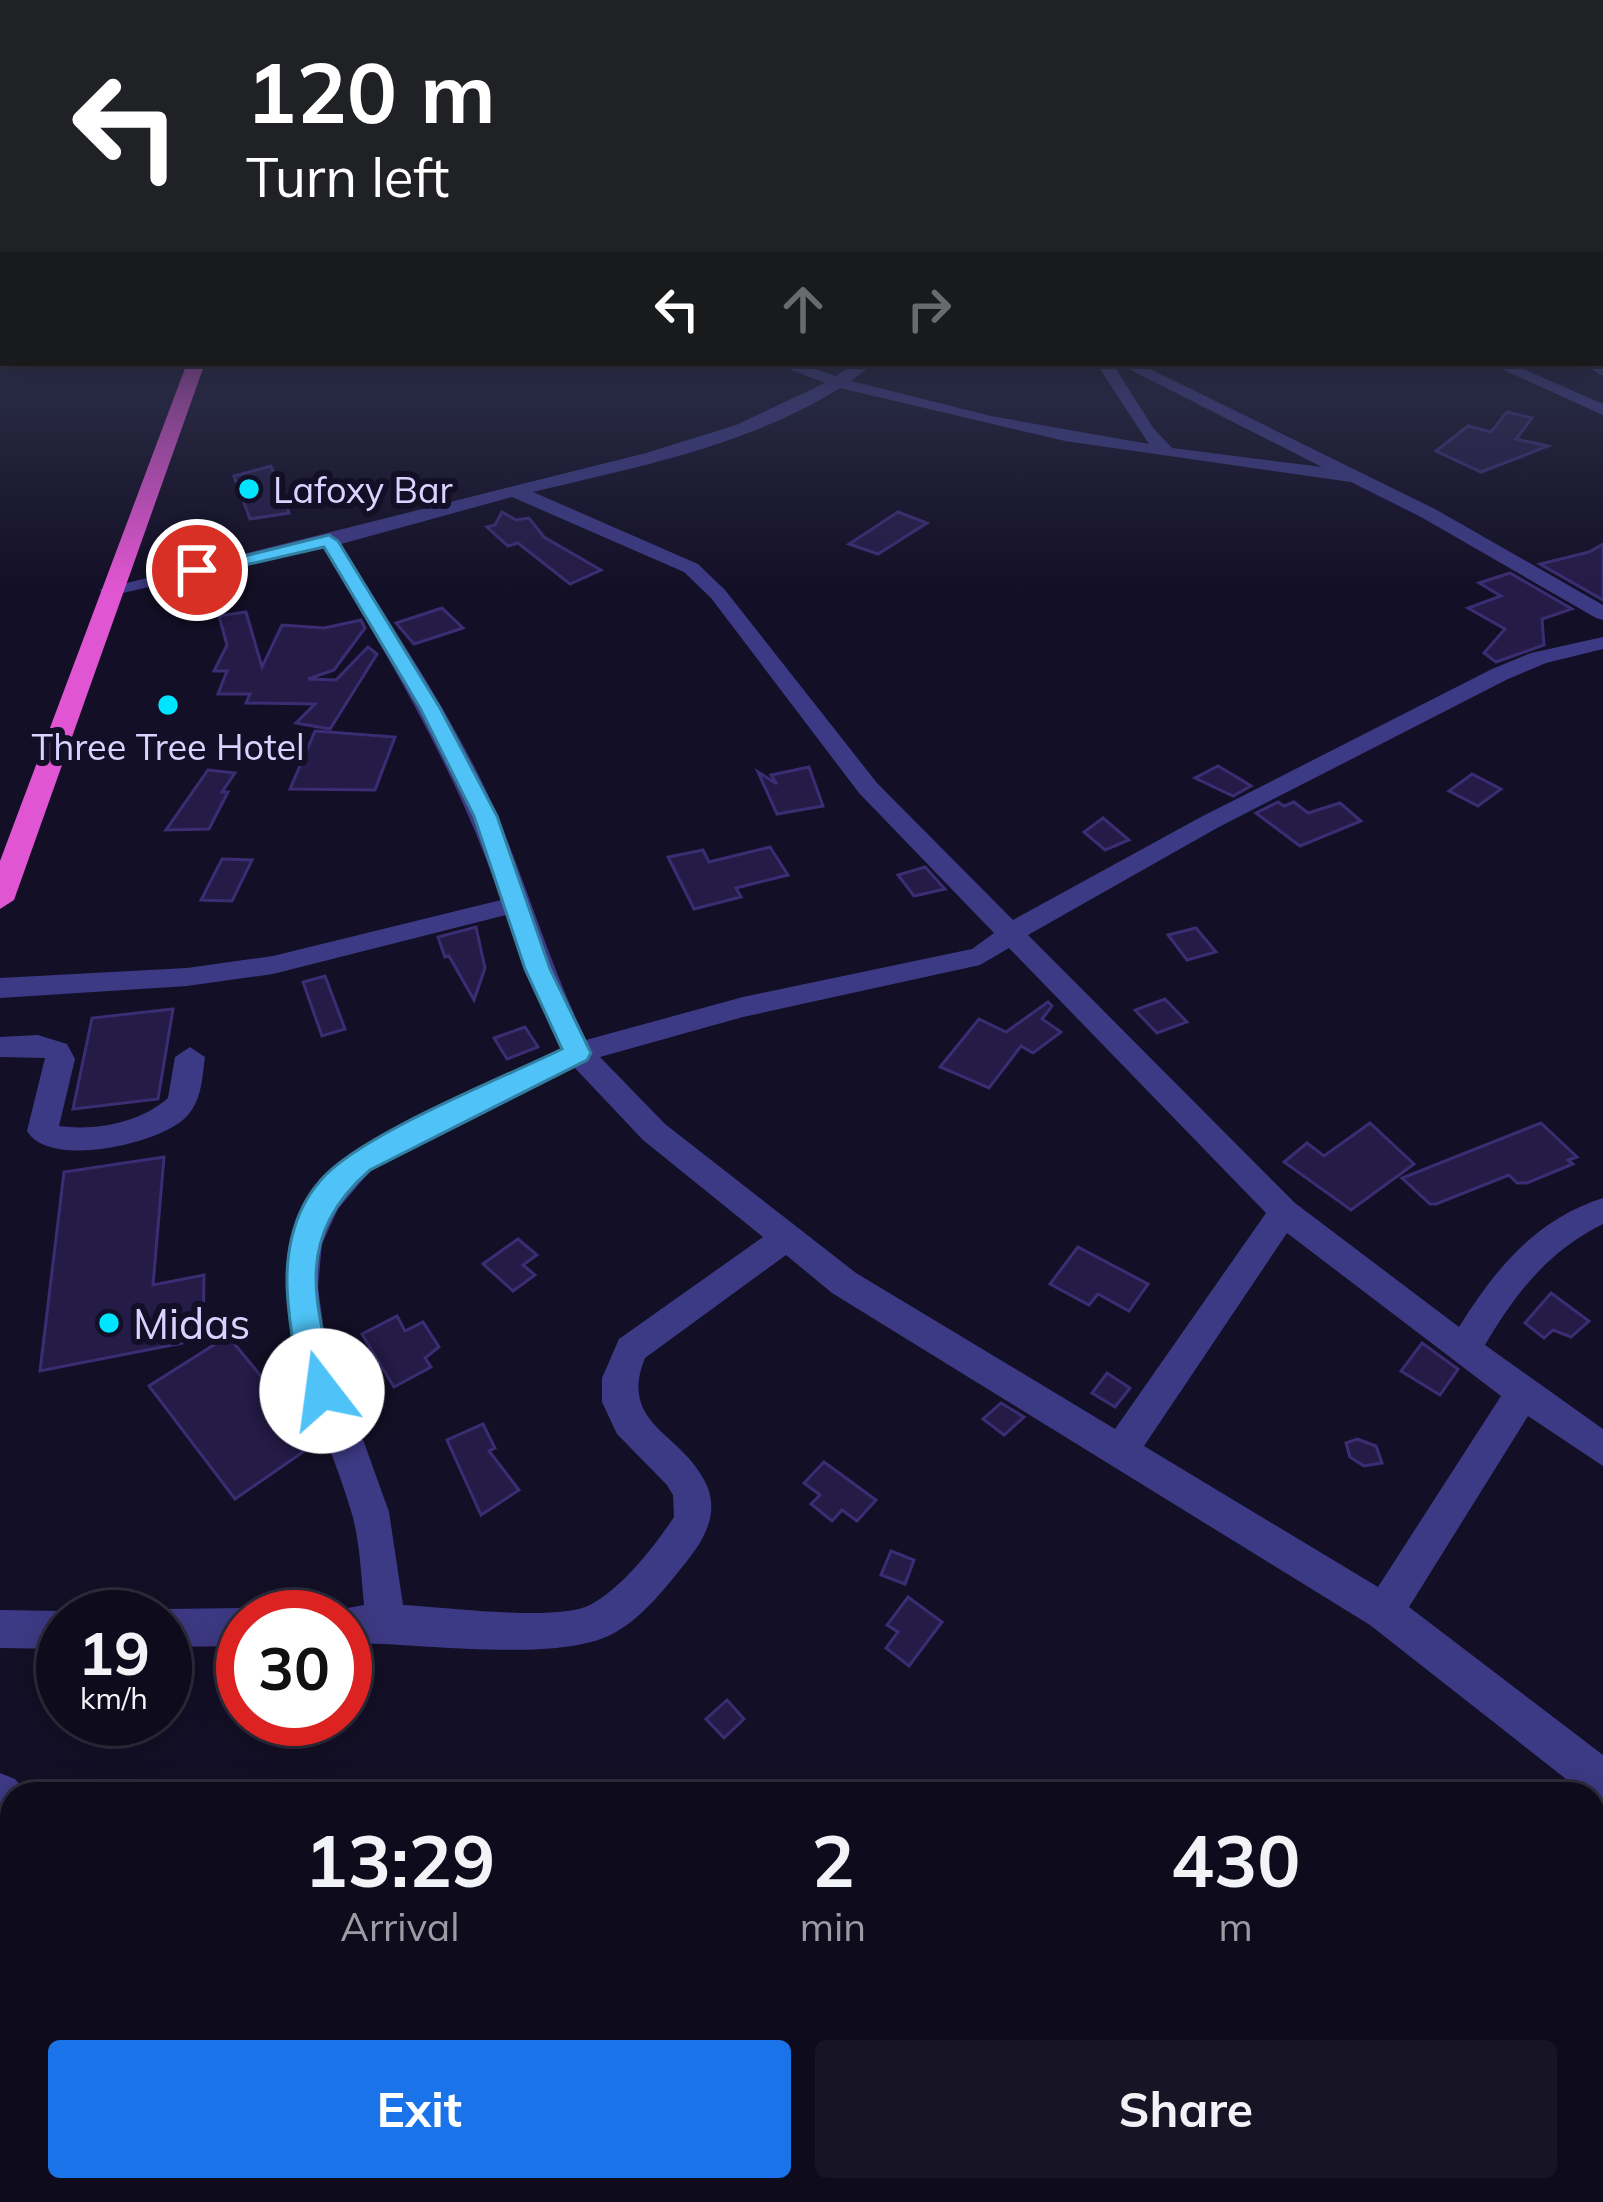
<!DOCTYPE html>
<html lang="en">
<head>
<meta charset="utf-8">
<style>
	:root { --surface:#0e0b1c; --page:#171425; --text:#f1f3f6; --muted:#9b9ba3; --line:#2e2b3b; --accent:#1a73e8 }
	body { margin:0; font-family:Mulish,sans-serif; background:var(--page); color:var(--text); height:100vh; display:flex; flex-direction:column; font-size:45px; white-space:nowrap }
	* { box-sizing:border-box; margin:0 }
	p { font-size:39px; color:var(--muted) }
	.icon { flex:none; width:66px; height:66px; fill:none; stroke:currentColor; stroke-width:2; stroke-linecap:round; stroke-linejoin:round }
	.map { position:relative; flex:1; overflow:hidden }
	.panel { position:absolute; left:0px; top:1782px; width:1605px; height:420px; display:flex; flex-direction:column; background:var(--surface); border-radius:36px 36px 0 0; box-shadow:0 6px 30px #0003,0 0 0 3px var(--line) }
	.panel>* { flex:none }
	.guide { position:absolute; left:0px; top:0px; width:1605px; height:366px; box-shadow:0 6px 30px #0003,0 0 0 3px var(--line); background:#202124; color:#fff; overflow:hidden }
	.speed { position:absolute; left:36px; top:1590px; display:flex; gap:24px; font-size:60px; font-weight:700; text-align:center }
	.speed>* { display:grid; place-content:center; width:156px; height:156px; border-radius:50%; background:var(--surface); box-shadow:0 6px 30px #0003,0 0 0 3px var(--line); line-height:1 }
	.speed small { font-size:30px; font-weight:400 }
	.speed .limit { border:18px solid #d22; background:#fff; color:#111 }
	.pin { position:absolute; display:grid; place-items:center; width:102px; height:102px; color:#fff; margin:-51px; border:6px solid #fff; border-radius:50%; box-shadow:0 3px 12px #0007 }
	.me { position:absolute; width:132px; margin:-66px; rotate:345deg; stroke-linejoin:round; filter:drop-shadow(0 0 9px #0008) }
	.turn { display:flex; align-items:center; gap:42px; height:252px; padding:0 48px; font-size:54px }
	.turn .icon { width:156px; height:156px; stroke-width:2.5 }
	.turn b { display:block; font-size:84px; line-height:102px }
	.lanes { display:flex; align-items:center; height:114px; padding:0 48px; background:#0003; justify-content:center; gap:60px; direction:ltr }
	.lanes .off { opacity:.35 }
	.eta { display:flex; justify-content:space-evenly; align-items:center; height:204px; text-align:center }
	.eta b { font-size:72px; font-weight:700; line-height:84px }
	.button { display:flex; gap:24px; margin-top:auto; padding:24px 48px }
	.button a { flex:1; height:138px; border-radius:12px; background:var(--accent); color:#fff; font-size:48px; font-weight:700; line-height:138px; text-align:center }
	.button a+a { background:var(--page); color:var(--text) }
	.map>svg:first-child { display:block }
	.building { fill:#241b47; stroke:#3b2d73; stroke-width:3 }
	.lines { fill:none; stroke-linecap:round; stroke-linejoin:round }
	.minor { fill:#3d3a85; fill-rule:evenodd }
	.tertiary { fill:#3d3a85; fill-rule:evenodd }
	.trunk { fill:#e055d1; fill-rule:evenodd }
	.route { fill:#4fc3f7; stroke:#337fa1; stroke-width:3 }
	.poi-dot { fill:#00e5ff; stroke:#130f26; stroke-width:4.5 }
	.labels { text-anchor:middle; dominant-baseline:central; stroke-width:12; stroke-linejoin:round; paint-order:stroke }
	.far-poi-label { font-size:36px; fill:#d9d4ff; stroke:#130f26; text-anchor:start }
	.poi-label { font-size:42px; fill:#d9d4ff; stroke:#130f26; text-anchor:start }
</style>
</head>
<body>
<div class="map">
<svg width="1603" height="2202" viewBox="0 0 1603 2202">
	<rect width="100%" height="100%" fill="#130f26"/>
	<g class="building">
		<polygon points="1507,412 1532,418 1516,439 1548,446 1481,472 1436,451 1468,426 1491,432"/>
		<polygon points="271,466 289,513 250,519 234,476"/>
		<polygon points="502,512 516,520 529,518 544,537 601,570 570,584 518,543 508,546 487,527 495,525"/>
		<polygon points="898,512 927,523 878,554 849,544"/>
		<polygon points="1603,544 1603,600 1540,564 1589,552"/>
		<polygon points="1510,573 1572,609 1542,619 1544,645 1496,662 1484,653 1505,629 1468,608 1501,596 1479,583"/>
		<polygon points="442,608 463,628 414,644 396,623"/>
		<polygon points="246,612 262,667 282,625 324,628 361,620 365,628 334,670 308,679 336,680 368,647 377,654 330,729 296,723 315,704 246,703 250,694 218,694 227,671 214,671 227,645 219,616"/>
		<polygon points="315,731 395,737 375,790 290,789"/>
		<polygon points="1218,766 1240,779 1251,786 1233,796 1195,778"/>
		<polygon points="809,767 823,806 777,814 758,772 777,784 771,775"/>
		<polygon points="208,770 235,773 222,792 228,792 209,829 166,830"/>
		<polygon points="1472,774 1501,789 1478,806 1449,791"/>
		<polygon points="1278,802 1284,806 1294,802 1308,813 1340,803 1361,821 1300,846 1256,813"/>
		<polygon points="1103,818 1129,840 1105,850 1084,832"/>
		<polygon points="770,847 788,875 736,888 741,897 694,909 668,857 703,850 709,862"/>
		<polygon points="222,859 252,860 232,901 201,900"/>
		<polygon points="925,867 945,889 914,896 898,875"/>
		<polygon points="476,927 485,968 474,1000 449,956 445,957 438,937"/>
		<polygon points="1196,928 1216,952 1187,960 1168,935"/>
		<polygon points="325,976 345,1029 322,1036 303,982"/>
		<polygon points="1165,999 1187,1022 1157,1033 1135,1010"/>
		<polygon points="1048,1002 1052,1006 1042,1019 1061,1032 1033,1053 1021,1046 989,1088 940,1067 979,1019 1006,1032"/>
		<polygon points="173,1009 158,1099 73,1109 92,1018"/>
		<polygon points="525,1027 538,1047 507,1059 494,1038"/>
		<polygon points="1370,1123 1414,1164 1351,1210 1284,1162 1307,1143 1324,1156"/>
		<polygon points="1541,1123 1577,1157 1568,1160 1573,1164 1527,1183 1517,1183 1509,1175 1436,1204 1430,1204 1402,1178"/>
		<polygon points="164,1157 153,1285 204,1275 203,1339 40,1371 64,1172"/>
		<polygon points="518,1239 537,1255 523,1265 535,1275 513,1291 483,1264"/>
		<polygon points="1078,1247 1148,1284 1129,1311 1098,1294 1089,1305 1050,1284"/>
		<polygon points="1551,1293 1589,1321 1571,1337 1553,1330 1544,1338 1525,1323"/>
		<polygon points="397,1316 405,1331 423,1322 439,1347 425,1358 431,1367 394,1387 362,1334"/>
		<polygon points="228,1336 316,1443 235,1499 149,1386"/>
		<polygon points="1422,1343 1458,1369 1440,1395 1401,1371"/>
		<polygon points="1107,1373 1130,1388 1115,1407 1092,1393"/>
		<polygon points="1001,1403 1024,1417 1004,1435 983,1419"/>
		<polygon points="483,1424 495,1448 489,1451 519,1490 481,1515 447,1440"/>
		<polygon points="1357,1439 1376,1446 1382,1463 1364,1466 1350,1457 1346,1443"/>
		<polygon points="824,1462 876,1500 857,1521 842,1510 832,1521 811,1504 820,1495 804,1483"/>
		<polygon points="891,1551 914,1560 905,1584 881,1575"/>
		<polygon points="908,1597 942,1622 909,1666 886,1648 898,1632 887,1625"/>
		<polygon points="727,1700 744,1719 724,1738 706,1719"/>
	</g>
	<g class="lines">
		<g class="minor">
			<rect x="1602" y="321" width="1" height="10"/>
			<path d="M774,363H798L836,376L856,363H875L851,381L991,416L1149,444L1096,363H1112L1154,429L1172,448L1322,467L1117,363H1138L1435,509L1603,605V620L1596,618L1421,517L1351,482L1065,441L840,388C748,446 636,467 533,492L698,564L725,590L877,783L1013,920L1199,818L1492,669L1531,653L1603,637V649L1546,663L1508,679L1217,828L1028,935L1295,1203L1459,1327C1496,1268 1535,1220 1603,1198V1224C1547,1252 1516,1293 1485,1345L1603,1429V1466L1528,1416L1409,1607L1603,1755V1802L1585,1794L1370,1625L832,1293L786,1255L645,1358C619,1423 677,1431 703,1478C721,1508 707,1536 687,1561C667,1586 644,1616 616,1632C561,1665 415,1642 345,1643V1617H328L331,1611L364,1605C361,1574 360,1543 352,1514C318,1395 225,1259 347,1156C365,1141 392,1132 413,1122C462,1098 512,1073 561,1049L524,969L506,915L273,974L187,986L0,998V978L187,968L273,956L501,900C458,773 392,663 323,548L109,596L99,590L646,453L736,425L825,383ZM512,497L684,572L711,598L859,793L994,933L972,949L743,997L586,1040C551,967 529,892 498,817C457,721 395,633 341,544ZM1009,948L1266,1213L1115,1429L856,1273L665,1124L600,1057L743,1017L980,965ZM574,1067L643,1140L763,1237L619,1339L602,1378V1402L617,1434L667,1485L673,1495L674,1517C654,1547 622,1588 590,1605C557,1622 445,1607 403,1605L389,1512L324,1331L318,1287L322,1244L338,1209L371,1170ZM1287,1233L1501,1396L1378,1587L1144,1446Z"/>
			<polygon points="1582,363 1603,364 1603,376"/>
			<path d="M38,1035L67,1044L75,1059L59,1126C95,1131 140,1123 168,1098L175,1057L190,1047L205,1057C202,1078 202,1103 184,1119C157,1144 49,1169 27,1131L45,1058L0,1057V1037Z"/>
			<polygon points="243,1608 259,1617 243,1617 243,1646 165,1647 165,1617 150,1617 165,1609"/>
			<polygon points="0,1610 63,1611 77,1617 63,1617 63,1649 0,1648"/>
			<polygon points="0,1773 15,1779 27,1794 12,1794 12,1830 0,1826"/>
			<polygon points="446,2190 514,2190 519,2202 451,2202"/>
		</g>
		<polygon class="tertiary" points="1488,363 1510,363 1603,404 1603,415"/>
		<polygon class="trunk" points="187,363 205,363 14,900 0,909 0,861"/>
	</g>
	<linearGradient id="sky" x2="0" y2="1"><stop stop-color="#0a0815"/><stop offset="0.48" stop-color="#333752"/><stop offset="1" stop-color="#333752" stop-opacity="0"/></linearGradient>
	<rect width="1603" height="588" fill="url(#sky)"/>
	<path class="route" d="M329,535L338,541L440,708L497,816L550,969L591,1053L587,1060L370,1170C293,1237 314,1303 338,1391L333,1401L322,1405L310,1401C296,1371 291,1335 288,1302C284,1260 291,1214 320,1181C358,1135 503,1078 562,1049L525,969L474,816L420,708L324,547L197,576L188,570Z"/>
	<g class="poi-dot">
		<circle cx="249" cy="489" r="12"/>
		<circle cx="168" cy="705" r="12"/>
		<circle cx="109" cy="1323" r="12"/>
	</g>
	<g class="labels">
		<g class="far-poi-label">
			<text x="273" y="489">Lafoxy Bar</text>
			<text x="168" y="746" text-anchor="middle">Three Tree Hotel</text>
		</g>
		<g class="poi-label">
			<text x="133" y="1323">Midas</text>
		</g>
	</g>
</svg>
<div class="speed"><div>19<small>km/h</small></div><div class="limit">30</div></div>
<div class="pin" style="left:197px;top:570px;background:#d93025"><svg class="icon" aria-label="arrive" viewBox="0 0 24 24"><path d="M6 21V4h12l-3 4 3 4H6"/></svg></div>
<svg class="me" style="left:322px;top:1391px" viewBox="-20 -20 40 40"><circle r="19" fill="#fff"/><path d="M0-13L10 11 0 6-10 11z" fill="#4fc3f7"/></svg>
<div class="guide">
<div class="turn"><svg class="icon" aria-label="left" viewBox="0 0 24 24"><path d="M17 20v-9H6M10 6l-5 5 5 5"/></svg><div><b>120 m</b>Turn left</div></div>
<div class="lanes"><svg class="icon" aria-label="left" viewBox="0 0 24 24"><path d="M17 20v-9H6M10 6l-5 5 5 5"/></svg><svg class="icon off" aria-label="ahead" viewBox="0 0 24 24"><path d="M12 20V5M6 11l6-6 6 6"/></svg><svg class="icon off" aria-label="right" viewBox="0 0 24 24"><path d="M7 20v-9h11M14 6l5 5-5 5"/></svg></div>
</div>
<section class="panel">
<div class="eta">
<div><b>13:29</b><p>Arrival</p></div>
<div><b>2</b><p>min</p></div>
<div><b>430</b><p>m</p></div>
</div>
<div class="button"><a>Exit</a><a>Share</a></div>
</section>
</div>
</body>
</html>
